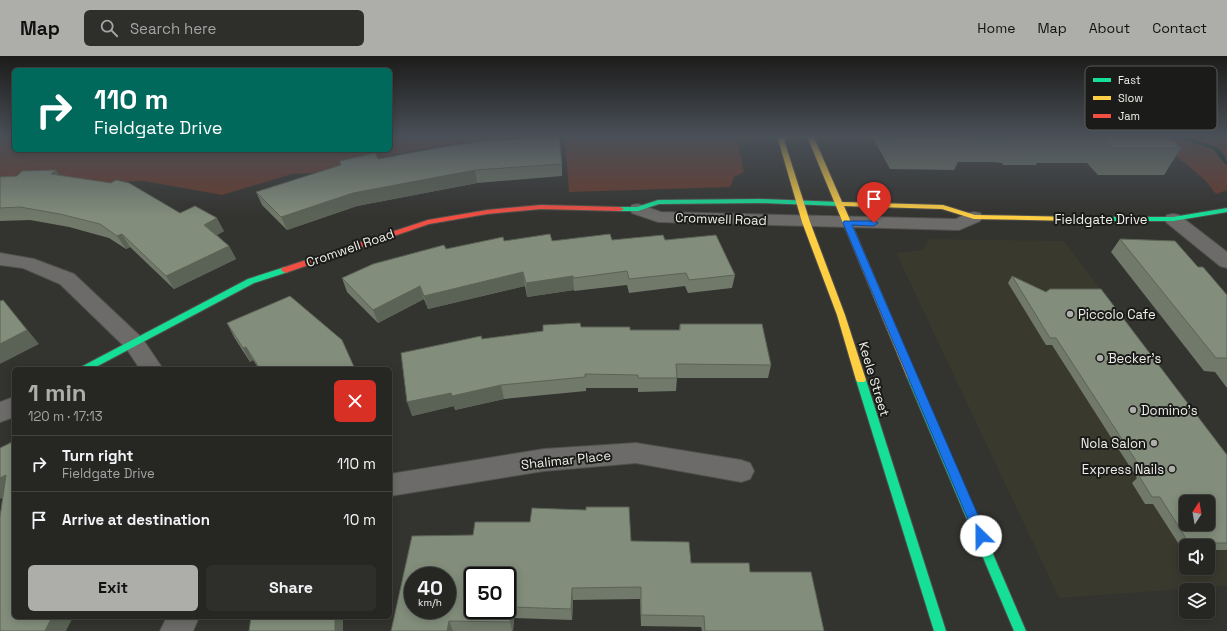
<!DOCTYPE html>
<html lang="en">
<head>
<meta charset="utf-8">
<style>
	:root { --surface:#262623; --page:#2e2e2b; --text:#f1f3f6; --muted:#a4a5a6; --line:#424341; --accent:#adada9 }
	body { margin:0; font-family:"Space Grotesk",sans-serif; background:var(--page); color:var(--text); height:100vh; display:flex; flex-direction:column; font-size:15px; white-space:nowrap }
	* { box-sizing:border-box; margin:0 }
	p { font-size:13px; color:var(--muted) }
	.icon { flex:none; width:22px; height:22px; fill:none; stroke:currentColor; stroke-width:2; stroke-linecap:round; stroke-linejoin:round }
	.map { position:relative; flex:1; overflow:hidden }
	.side { position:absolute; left:12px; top:311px; width:380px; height:252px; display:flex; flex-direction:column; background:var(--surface); border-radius:6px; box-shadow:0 2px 10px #0003,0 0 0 1px var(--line) }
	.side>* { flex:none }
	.hud { position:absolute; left:12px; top:12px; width:380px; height:84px; border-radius:6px; box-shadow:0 2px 10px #0003,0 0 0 1px var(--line); background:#00695c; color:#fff; overflow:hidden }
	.needle { width:26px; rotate:11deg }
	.controls { position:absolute; left:1179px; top:439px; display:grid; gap:8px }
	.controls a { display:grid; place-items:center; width:36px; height:36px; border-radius:6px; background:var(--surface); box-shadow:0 2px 10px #0003,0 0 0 1px var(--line); font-size:20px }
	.speed { position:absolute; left:404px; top:511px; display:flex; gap:8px; font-size:20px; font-weight:700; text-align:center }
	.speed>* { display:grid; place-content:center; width:52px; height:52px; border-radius:50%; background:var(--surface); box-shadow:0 2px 10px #0003,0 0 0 1px var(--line); line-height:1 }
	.speed small { font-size:10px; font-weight:400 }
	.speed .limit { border:2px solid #111; border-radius:6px; background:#fff; color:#111 }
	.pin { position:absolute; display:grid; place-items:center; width:34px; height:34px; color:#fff; margin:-41px -17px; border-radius:50% 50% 50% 0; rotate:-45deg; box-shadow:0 0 4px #0007 }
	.pin .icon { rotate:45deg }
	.me { position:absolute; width:44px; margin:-22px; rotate:337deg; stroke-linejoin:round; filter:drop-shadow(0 0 3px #0008) }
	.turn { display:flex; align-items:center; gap:14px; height:84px; padding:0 16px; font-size:18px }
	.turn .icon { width:52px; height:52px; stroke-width:2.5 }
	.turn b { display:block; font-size:28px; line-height:34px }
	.round { display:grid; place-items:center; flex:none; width:42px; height:42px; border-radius:6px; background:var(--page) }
	.head { display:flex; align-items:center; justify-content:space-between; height:68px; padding:0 16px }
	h1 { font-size:24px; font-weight:700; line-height:30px; color:var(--accent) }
	.action { display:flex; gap:8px; margin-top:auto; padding:8px 16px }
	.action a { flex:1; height:46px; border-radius:6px; background:var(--accent); color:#111; font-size:16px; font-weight:700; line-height:46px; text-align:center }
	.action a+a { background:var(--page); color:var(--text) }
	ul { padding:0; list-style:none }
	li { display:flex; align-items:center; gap:12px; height:56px; padding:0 16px; border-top:1px solid var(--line) }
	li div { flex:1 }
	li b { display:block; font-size:15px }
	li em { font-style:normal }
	header { display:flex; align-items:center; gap:24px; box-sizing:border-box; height:56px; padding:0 20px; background:var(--accent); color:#111 }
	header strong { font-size:19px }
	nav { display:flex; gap:22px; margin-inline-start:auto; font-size:14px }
	.search { width:280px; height:36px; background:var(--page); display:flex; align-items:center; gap:10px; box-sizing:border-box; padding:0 14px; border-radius:6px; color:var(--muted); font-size:15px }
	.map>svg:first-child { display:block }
	.built { fill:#3a392e; fill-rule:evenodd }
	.green { fill:#673a2c }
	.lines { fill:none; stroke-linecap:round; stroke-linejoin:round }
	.stream { fill:#062c20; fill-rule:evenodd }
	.street-casing { stroke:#50504e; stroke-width:2 }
	.fast-casing { stroke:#50504e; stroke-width:2 }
	.slow-casing { stroke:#50504e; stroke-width:2 }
	.jam-casing { stroke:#50504e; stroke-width:2 }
	.street { fill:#6c6b6a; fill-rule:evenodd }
	.fast { fill:#16e098; fill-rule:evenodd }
	.slow { fill:#ffcf43; fill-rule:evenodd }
	.jam { fill:#f24e42; fill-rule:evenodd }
	.wall { fill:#70796a }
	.shaded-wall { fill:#5b6356 }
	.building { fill:#828d7b; stroke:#5b6356; fill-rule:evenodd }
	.route { fill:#1a73e8; stroke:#114b97 }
	.poi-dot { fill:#adada9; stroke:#1b1b19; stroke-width:1.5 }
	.labels { text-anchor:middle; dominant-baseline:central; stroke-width:4; stroke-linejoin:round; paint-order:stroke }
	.street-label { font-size:13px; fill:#efefeb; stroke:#1b1b19 }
	.poi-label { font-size:13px; fill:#efefeb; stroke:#1b1b19; text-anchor:start }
	.key { fill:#1b1b19; stroke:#5b5b58; stroke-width:1 }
	.key-label { font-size:11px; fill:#efefeb }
</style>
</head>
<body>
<header>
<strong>Map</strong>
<div class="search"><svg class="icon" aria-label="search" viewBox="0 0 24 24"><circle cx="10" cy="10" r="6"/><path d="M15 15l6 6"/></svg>Search here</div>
<nav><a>Home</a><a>Map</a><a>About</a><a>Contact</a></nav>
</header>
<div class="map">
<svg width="1227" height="575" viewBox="0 0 1227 575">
	<rect width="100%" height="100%" fill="#33332f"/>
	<path class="built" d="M929,183L1064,185L1227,400V530L1059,542L896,197L923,194ZM1186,446H1208V468H1186ZM1186,490H1208V512H1186Z"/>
	<g class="green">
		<polygon points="0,81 14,81 14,94 390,94 390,81 737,81 744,116 734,121 730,131 569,136 565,82 459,87 434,91 395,98 331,116 292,118 222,139 144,125 0,129"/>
		<polygon points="1154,81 1227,81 1227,134 1216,138 1205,124"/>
	</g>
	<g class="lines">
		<path class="stream" d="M1176,81C1183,80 1209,87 1216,91C1222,94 1227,102 1227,109L1225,108L1213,93Z"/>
		<g class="street-casing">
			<g id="street">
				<polygon points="638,148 661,156 956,163 968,157 974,156 980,157 983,161 980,165 959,174 658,166 632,157 629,153 632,149"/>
				<polygon points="1173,158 1179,159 1227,196 1227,212 1220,210 1167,167 1164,163 1167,159"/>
				<polygon points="0,197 34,203 74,218 142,282 163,313 140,313 126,292 60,228 23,212 0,209"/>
				<polygon points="14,341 14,361 0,366 0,346"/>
				<polygon points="636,387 741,404 750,407 754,415 750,423 741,426 636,407 544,415 390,440 390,418 544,393"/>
				<polygon points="167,561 199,561 193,575 160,575"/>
			</g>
		</g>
		<g class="fast-casing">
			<g id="fast">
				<polygon points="760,143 841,146 845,148 841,150 760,147 659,148 638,155 620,155 616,153 620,151 637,151 658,144"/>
				<polygon points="1227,152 1227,156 1173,165 1077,165 1073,163 1077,161 1173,161"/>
				<polygon points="285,211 288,212 289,214 288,216 254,227 92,313 79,313 81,311 248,223"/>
				<polygon points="912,317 915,319 917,321 1026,575 1014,575 907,321 909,319"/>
				<polygon points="861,320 864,322 866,324 946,575 934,575 856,324 858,322"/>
			</g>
		</g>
		<g class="slow-casing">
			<g id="slow">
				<polygon points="781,81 787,81 784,84 810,166 845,259 866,324 864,326 858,326 856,324 837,259 802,166 778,83"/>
				<polygon points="806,81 812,81 815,84 842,146 943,149 975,159 1077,161 1081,163 1077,165 974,163 942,153 844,150 917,321 915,323 909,323 907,321 809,85"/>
			</g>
		</g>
		<g class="jam-casing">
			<polygon id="jam" points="541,149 620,151 624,153 620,155 541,153 487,158 429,168 288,216 285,217 281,214 282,212 428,164 487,154"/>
		</g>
		<use href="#street" class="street"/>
		<use href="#fast" class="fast"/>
		<use href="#slow" class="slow"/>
		<use href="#jam" class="jam"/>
	</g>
	<g class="wall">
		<polygon points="872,80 1168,80 1181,92 1164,119 1098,119 1087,107 1037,107 1036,109 1003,109 1002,107 992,106 958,106 954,114 890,113"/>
		<polygon points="378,103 562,108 562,120 477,127 357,150 287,174 262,149 256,136 341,109 340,105"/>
		<polygon points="59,119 180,157 224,175 217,179 229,190 236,203 174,233 130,191 126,193 109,182 69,171 30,164 0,165 0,121"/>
		<polygon points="1120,183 1198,211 1227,239 1227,332 1215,316 1204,315 1111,196"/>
		<polygon points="665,184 735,219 732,232 688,237 685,230 629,237 627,229 574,235 574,234 527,241 525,230 428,253 424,243 378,267 347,236 342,222 446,193 504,185"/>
		<polygon points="1012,220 1227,399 1227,494 1208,494 1208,490 1186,490 1186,493 1182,493 1153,448 1145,448 1132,427 1137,422 1052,289 1046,289 1008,227"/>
		<polygon points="227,267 355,313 259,313 253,304 250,306 234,281"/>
		<polygon points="680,268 771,309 768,322 677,322 676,335 638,336 638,332 586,332 586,335 504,343 455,354 454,350 412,360 482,283 581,271 630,274 679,274"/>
		<polygon points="631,485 691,507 750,516 824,575 702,575 701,571 641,570 640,543 573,544 572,564 514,562 513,575 391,575"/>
	</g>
	<g class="shaded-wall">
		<polygon points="56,114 64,127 51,118"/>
		<polygon points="475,114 477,127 357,150 287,174 281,161 353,137"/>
		<polygon points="217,162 224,175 211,182 204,169"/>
		<polygon points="122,178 130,191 126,193 117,180"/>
		<polygon points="229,190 236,203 174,233 166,220"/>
		<polygon points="523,216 525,230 428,253 424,240"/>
		<polygon points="573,220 574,234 527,241 526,227"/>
		<polygon points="420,230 424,243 378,267 373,254"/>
		<polygon points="3,244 39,288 0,308 0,288"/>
		<polygon points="246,291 253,304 250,306 243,292"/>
		<polygon points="501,329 504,343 455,354 454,350 412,360 407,346 451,337"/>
		<polygon points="6,419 14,436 0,443 0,422"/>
		<polygon points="572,532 573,544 572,564 571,553"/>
		<polygon points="511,551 514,562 513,575 512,575 510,566"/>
		<polygon points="52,561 73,561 66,575 45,575"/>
		<rect x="335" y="561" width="8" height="14"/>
		<polygon points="449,565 453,575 447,575"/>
	</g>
	<g class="building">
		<polygon points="895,80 961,80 965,87 898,87"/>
		<polygon points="1014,80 1048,80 1050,82 1016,82"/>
		<polygon points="1094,80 1168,80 1181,92 1113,92 1102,81"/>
		<polygon points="559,81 562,108 475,114 353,137 281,161 256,136 341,109 340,105 375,97 378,103 443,91 486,85"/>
		<polygon points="56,114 51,118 111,127 116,124 129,127 180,157 195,150 217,162 204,169 229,190 166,220 122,178 117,180 100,168 60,158 20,151 0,152 0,121 17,120 22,115"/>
		<polygon points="550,178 552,185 610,178 612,184 663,179 665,184 716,179 735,219 689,224 686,217 629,223 627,215 574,222 573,220 526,227 523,216 424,240 420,230 373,254 342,222 373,208 444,189 446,193 503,181 504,185"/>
		<polygon points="1120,183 1175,185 1198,211 1203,211 1227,239 1227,302 1216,302"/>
		<path d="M1012,220L1046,236L1050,233H1101L1227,399V487H1189L1160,441H1152L1139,420H1146L1056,282H1050ZM1186,446H1208V468H1186Z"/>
		<polygon points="290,240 342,284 355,313 267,313 267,312 265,313 260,313 246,291 243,292 227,267"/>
		<polygon points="3,244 27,274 0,288 0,245"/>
		<polygon points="580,267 581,271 630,271 630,274 680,274 680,268 762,268 771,309 676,308 677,322 638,322 638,319 585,318 585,321 501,329 452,340 451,337 407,346 401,297 481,280 482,283 543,275 543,269"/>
		<polygon points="14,385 14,561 52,561 45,575 0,575 0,461 6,419 0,422 0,392"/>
		<path d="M586,451H629L631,485L689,486L691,507H749L750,516H811L824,575H705L704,560L641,559V531L572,532L571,553L511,551L510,566L449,565L447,575H391L412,480L473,479L475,466H530L532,452L586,454ZM413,520H447V554H413ZM473,520H507V554H473Z"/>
		<polygon points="251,561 335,561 335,575 249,575"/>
	</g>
	<linearGradient id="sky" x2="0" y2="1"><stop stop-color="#1c1c1a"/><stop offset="0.5" stop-color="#4a5058"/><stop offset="1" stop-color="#4a5058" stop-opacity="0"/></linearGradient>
	<rect width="1227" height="161" fill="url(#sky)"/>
	<polygon class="route" points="844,165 874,165 878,167 874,170 852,169 987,480 985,484 981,486 977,484 975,480 843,167"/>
	<g class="poi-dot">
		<circle cx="1070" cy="258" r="4"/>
		<circle cx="1100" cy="302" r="4"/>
		<circle cx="1133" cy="354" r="4"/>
		<circle cx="1154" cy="387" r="4"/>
		<circle cx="1172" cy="413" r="4"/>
	</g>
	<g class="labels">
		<g class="street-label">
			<text transform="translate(721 163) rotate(2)">Cromwell Road</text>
			<text x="1101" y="163">Fieldgate Drive</text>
			<text transform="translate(350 192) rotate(-19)">Cromwell Road</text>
			<text transform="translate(874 323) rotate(73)">Keele Street</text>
			<text transform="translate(566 404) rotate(-6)">Shalimar Place</text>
		</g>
		<g class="poi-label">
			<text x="1078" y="258">Piccolo Cafe</text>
			<text x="1108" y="302">Becker's</text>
			<text x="1141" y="354">Domino's</text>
			<text x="1146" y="387" text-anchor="end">Nola Salon</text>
			<text x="1164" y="413" text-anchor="end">Express Nails</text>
		</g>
	</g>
	<rect x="1085" y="10" width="132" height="64" rx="6" class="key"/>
	<rect x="1093" y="22" width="18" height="4" fill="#16e098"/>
	<rect x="1093" y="40" width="18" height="4" fill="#ffcf43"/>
	<rect x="1093" y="58" width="18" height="4" fill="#f24e42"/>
	<g class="key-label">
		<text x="1118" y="28">Fast</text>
		<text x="1118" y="46">Slow</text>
		<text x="1118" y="64">Jam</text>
	</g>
</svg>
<div class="controls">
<a><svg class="needle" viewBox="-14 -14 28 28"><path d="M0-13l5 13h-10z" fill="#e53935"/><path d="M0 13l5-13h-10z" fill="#a4a5a6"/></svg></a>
<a><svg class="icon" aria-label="sound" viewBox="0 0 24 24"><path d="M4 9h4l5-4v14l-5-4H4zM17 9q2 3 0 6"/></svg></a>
<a><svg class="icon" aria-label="layers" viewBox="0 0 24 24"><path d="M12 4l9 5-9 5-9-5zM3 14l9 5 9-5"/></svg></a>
</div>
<div class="speed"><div>40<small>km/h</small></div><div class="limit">50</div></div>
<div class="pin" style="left:874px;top:167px;background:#d93025"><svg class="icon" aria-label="arrive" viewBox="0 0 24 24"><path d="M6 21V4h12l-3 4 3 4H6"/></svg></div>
<svg class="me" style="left:981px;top:480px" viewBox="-20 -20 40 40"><circle r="19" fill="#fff"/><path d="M0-13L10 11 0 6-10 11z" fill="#1a73e8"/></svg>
<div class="hud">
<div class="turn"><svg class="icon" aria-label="right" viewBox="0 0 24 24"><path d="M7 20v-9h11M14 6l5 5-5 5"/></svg><div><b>110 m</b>Fieldgate Drive</div></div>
</div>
<section class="side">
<div class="head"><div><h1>1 min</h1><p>120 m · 17:13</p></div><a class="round" style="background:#d93025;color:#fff"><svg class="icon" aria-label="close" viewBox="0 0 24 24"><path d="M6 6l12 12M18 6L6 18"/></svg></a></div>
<ul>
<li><svg class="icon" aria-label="right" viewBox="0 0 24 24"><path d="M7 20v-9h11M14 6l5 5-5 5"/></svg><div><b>Turn right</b><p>Fieldgate Drive</p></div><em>110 m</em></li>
<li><svg class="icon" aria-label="arrive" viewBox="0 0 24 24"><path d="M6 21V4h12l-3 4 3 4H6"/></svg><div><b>Arrive at destination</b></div><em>10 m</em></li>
</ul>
<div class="action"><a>Exit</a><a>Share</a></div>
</section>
</div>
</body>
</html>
